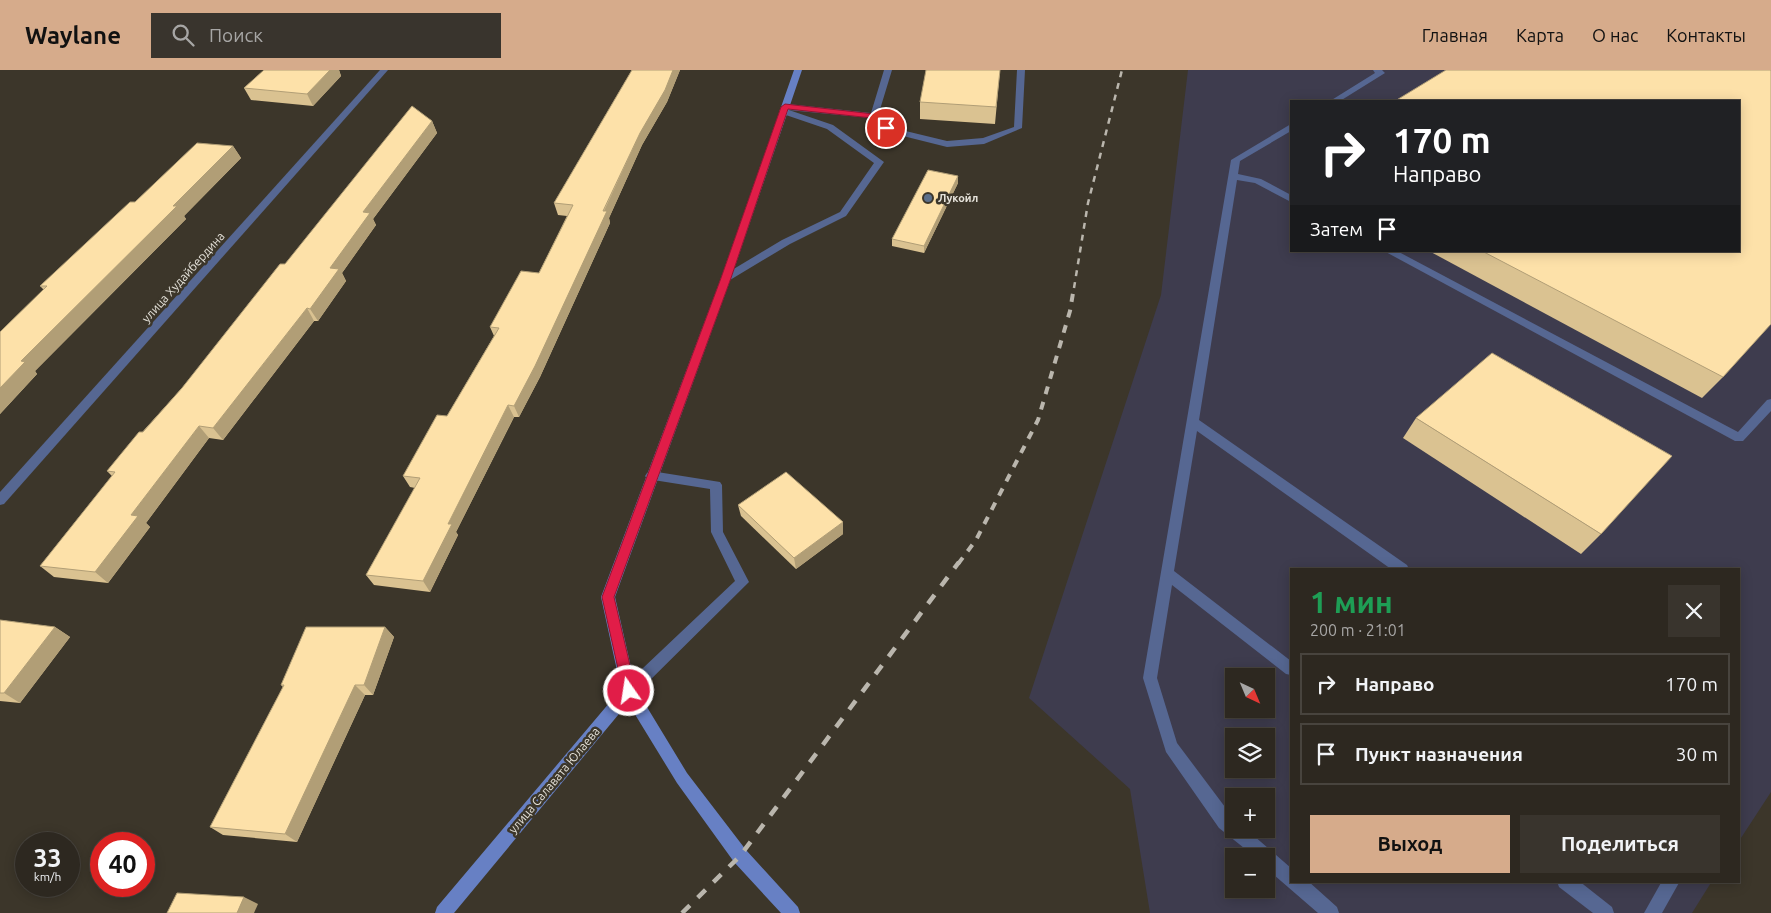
<!DOCTYPE html>
<html lang="ru">
<head>
<meta charset="utf-8">
<style>
	:root { --surface:#2d2820; --page:#39342d; --text:#f1f3f6; --muted:#a7a6a5; --line:#48443e; --accent:#d6ab8b }
	body { margin:0; font-family:Ubuntu,sans-serif; background:var(--page); color:var(--text); height:100vh; display:flex; flex-direction:column; font-size:19px; white-space:nowrap }
	* { box-sizing:border-box; margin:0 }
	p { font-size:16px; color:var(--muted) }
	.icon { flex:none; width:28px; height:28px; fill:none; stroke:currentColor; stroke-width:2; stroke-linecap:round; stroke-linejoin:round }
	.map { position:relative; flex:1; overflow:hidden }
	.drawer { position:absolute; left:1290px; top:498px; width:450px; height:315px; display:flex; flex-direction:column; background:var(--surface); border-radius:0px; box-shadow:0 2px 12px #0003,0 0 0 1px var(--line) }
	.drawer>* { flex:none }
	.banner { position:absolute; left:1290px; top:30px; width:450px; height:152px; border-radius:0px; box-shadow:0 2px 12px #0003,0 0 0 1px var(--line); background:#202124; color:#fff; overflow:hidden }
	.needle { width:32px; rotate:136deg }
	.tools { position:absolute; left:1225px; top:598px; display:grid; gap:10px }
	.tools a { display:grid; place-items:center; width:50px; height:50px; border-radius:0px; background:var(--surface); box-shadow:0 2px 12px #0003,0 0 0 1px var(--line); font-size:25px }
	.speed { position:absolute; left:15px; top:762px; display:flex; gap:10px; font-size:25px; font-weight:700; text-align:center }
	.speed>* { display:grid; place-content:center; width:65px; height:65px; border-radius:50%; background:var(--surface); box-shadow:0 2px 12px #0003,0 0 0 1px var(--line); line-height:1 }
	.speed small { font-size:12px; font-weight:400 }
	.speed .limit { border:8px solid #d22; background:#fff; color:#111 }
	.pin { position:absolute; display:grid; place-items:center; width:42px; height:42px; color:#fff; margin:-21px; border:2px solid #fff; border-radius:50%; box-shadow:0 1px 5px #0007 }
	.me { position:absolute; width:55px; margin:-28px; rotate:347deg; stroke-linejoin:round; filter:drop-shadow(0 0 4px #0008) }
	.turn { display:flex; align-items:center; gap:18px; height:105px; padding:0 20px; font-size:22px }
	.turn .icon { width:65px; height:65px; stroke-width:2.5 }
	.turn b { display:block; font-size:35px; line-height:42px }
	.then { display:flex; align-items:center; height:48px; padding:0 20px; background:#0003; gap:10px; font-size:19px }
	.round { display:grid; place-items:center; flex:none; width:52px; height:52px; border-radius:0px; background:var(--page) }
	.overview { display:flex; align-items:center; justify-content:space-between; height:85px; padding:0 20px }
	h1 { font-size:30px; font-weight:700; line-height:38px; color:#1e9e55 }
	.primary-button { display:flex; gap:10px; margin-top:auto; padding:10px 20px }
	.primary-button a { flex:1; height:58px; border-radius:0px; background:var(--accent); color:#111; font-size:20px; font-weight:700; line-height:58px; text-align:center }
	.primary-button a+a { background:var(--page); color:var(--text) }
	ul { padding:0; list-style:none }
	li { display:flex; align-items:center; gap:15px; height:62px; margin:0 10px 8px; padding:0 10px; border:2px solid var(--line); border-radius:0px }
	li div { flex:1 }
	li b { display:block; font-size:19px }
	li em { font-style:normal }
	header { display:flex; align-items:center; gap:30px; box-sizing:border-box; height:70px; padding:0 25px; background:var(--accent); color:#111 }
	header strong { font-size:24px }
	nav { display:flex; gap:28px; margin-inline-start:auto; font-size:18px }
	.search { width:350px; height:45px; background:var(--page); display:flex; align-items:center; gap:12px; box-sizing:border-box; padding:0 18px; border-radius:0px; color:var(--muted); font-size:19px }
	.map>svg:first-child { display:block }
	.industrial { fill:#3e3c4e; fill-rule:evenodd }
	.lines { fill:none; stroke-linecap:round; stroke-linejoin:round }
	.lane { fill:#566792; fill-rule:evenodd }
	.street { fill:#566792; fill-rule:evenodd }
	.secondary { fill:#6780c4; fill-rule:evenodd }
	.rail-far2 { stroke:#bab6ad; stroke-width:2.5; stroke-dasharray:6 6; stroke-linecap:butt }
	.rail-far1 { stroke:#bab6ad; stroke-width:4; stroke-dasharray:8 8; stroke-linecap:butt }
	.rail { stroke:#bab6ad; stroke-width:4.5; stroke-dasharray:11 11; stroke-linecap:butt }
	.wall { fill:#dac291 }
	.shaded-wall { fill:#b19e76 }
	.building { fill:#fde1a9; stroke:#b19e76 }
	.route { fill:#e11d48; stroke:#92132f }
	.service-dot { fill:#5c6f8a; stroke:#3c362a; stroke-width:2 }
	.labels { text-anchor:middle; dominant-baseline:central; stroke-width:5; stroke-linejoin:round; paint-order:stroke }
	.far-poi-label { font-size:11px; font-weight:bold; fill:#e6e3db; stroke:#3c362a; text-anchor:start }
	.street-label { font-size:12px; fill:#e6e3db; stroke:#3c362a }
</style>
</head>
<body>
<header>
<strong>Waylane</strong>
<div class="search"><svg class="icon" aria-label="search" viewBox="0 0 24 24"><circle cx="10" cy="10" r="6"/><path d="M15 15l6 6"/></svg>Поиск</div>
<nav><a>Главная</a><a>Карта</a><a>О нас</a><a>Контакты</a></nav>
</header>
<div class="map">
<svg width="1771" height="843" viewBox="0 0 1771 843">
	<rect width="100%" height="100%" fill="#3c362a"/>
	<path class="industrial" d="M1188,0H1771V722L1739,771V499H1291V811H1712L1692,843H1150L1130,719L1029,628L1161,225ZM1291,31H1739V181H1291ZM1234,606H1266V639H1234ZM1234,666H1266V699H1234ZM1234,726H1266V759H1234ZM1234,786H1266V819H1234Z"/>
	<g class="lines">
		<g class="lane">
			<polygon points="884,0 892,0 878,46 889,57 947,71 983,68 1014,57 1017,0 1025,0 1022,58 984,74 947,77 883,61 871,48 788,40 784,37 788,34 871,43"/>
			<polygon points="1373,0 1382,0 1385,3 1340,31 1330,31 1375,3"/>
			<polygon points="783,38 833,55 884,92 846,146 790,174 730,210 722,210 722,206 782,170 840,142 874,93 827,59 780,43 779,41"/>
			<polygon points="1291,54 1291,61 1240,91 1238,104 1261,109 1291,125 1291,132 1255,113 1237,110 1199,350 1407,495 1409,499 1391,499 1197,361 1174,501 1291,591 1291,605 1286,604 1172,515 1157,608 1177,673 1234,749 1234,759 1246,759 1291,798 1291,811 1308,811 1337,837 1339,843 1318,843 1266,798 1266,786 1254,786 1219,758 1166,682 1143,608 1231,90"/>
			<polygon points="1384,181 1397,181 1738,362 1767,330 1771,329 1771,341 1743,371 1735,371"/>
			<polygon points="651,401 720,412 722,415 723,462 749,512 634,626 629,628 624,626 622,621 624,616 735,511 711,462 710,419 647,409 645,406 647,403"/>
			<polygon points="1557,811 1579,811 1612,837 1614,843 1593,843 1559,817"/>
			<polygon points="1662,811 1680,811 1662,843 1644,843"/>
		</g>
		<polygon class="street" points="380,0 388,0 4,434 0,435 0,422"/>
		<polygon class="secondary" points="794,0 802,0 731,208 615,527 636,619 687,703 746,780 798,837 800,843 781,843 734,792 677,713 628,633 454,843 435,843 437,837 621,619 601,527 721,208"/>
		<polyline class="rail-far2" points="1074,218 1088,133 1122,0"/>
		<polyline class="rail-far1" points="958,494 976,470 1038,350 1070,241 1074,217"/>
		<polyline class="rail" points="682,843 740,786 959,492"/>
	</g>
	<g class="wall">
		<polygon points="264,0 339,0 341,6 313,36 251,30 244,18"/>
		<polygon points="632,0 680,0 667,32 642,75 609,148 610,153 540,307 519,347 514,347 456,462 458,465 430,522 374,515 366,505 415,418 410,417 403,406 447,346 494,266 490,257 539,203 567,146 558,145 554,133"/>
		<polygon points="1000,0 995,54 920,49 920,32"/>
		<polygon points="432,51 437,63 373,149 376,155 342,203 346,211 318,251 314,251 223,370 209,368 146,453 150,457 108,513 54,507 40,496 112,406 107,401 182,318 285,194"/>
		<polygon points="233,76 241,88 184,146 186,149 35,301 37,304 0,344 0,262 44,220 40,216 135,132"/>
		<polygon points="958,106 958,113 924,183 892,176 892,169"/>
		<polygon points="1429,181 1739,181 1723,307 1702,328"/>
		<polygon points="1416,348 1601,464 1581,484 1403,368"/>
		<polygon points="738,435 843,452 843,464 796,499 741,446"/>
		<polygon points="0,550 55,557 70,567 20,633 0,631"/>
		<polygon points="385,557 394,567 373,625 365,625 297,772 223,765 210,757 283,617 281,615"/>
	</g>
	<g class="shaded-wall">
		<polygon points="330,0 339,0 341,6 313,36 307,24"/>
		<polygon points="673,0 680,0 667,32 642,75 609,148 610,153 540,307 519,347 514,336 640,63"/>
		<polygon points="432,51 437,63 373,149 376,155 342,203 346,211 318,251 310,239 330,198 363,142"/>
		<polygon points="233,76 241,88 184,146 186,149 35,301 37,304 0,344 0,318 21,291 173,136"/>
		<polygon points="958,106 958,113 924,183 924,176"/>
		<polygon points="307,238 314,251 223,370 213,358"/>
		<polygon points="508,335 514,347 456,462 458,465 430,522 423,511 448,454"/>
		<polygon points="199,356 209,368 146,453 150,457 108,513 95,502 131,445"/>
		<polygon points="843,452 843,464 796,499 794,488"/>
		<polygon points="55,557 70,567 20,633 4,623"/>
		<polygon points="385,557 394,567 373,625 364,615"/>
		<polygon points="355,615 365,625 297,772 285,764"/>
		<polygon points="244,827 258,834 254,843 237,843"/>
	</g>
	<g class="building">
		<polygon points="264,0 330,0 307,24 244,18"/>
		<polygon points="632,0 673,0 665,20 640,63 603,141 607,141 535,296 514,336 508,335 448,454 452,454 423,511 366,505 420,408 403,406 437,345 447,346 499,258 490,257 521,201 539,203 573,135 554,133"/>
		<polygon points="926,0 1000,0 996,37 920,32"/>
		<polygon points="1446,0 1771,0 1771,254 1723,307 1482,181 1739,181 1739,31 1395,31"/>
		<polygon points="412,36 432,51 363,142 370,143 330,198 339,199 310,239 307,238 213,358 199,356 131,445 138,446 95,502 40,496 115,402 107,401 139,362 143,362 182,318 280,194 285,194"/>
		<polygon points="197,73 233,76 173,136 177,136 21,291 25,292 0,318 0,262 47,216 40,216 130,132 135,132"/>
		<polygon points="928,100 958,106 924,176 892,169"/>
		<polygon points="1492,283 1672,386 1601,464 1416,348"/>
		<polygon points="786,402 843,452 794,488 738,435"/>
		<polygon points="0,550 55,557 4,623 0,623"/>
		<polygon points="306,557 385,557 364,615 355,615 285,764 210,757 284,615 281,615"/>
		<polygon points="177,823 244,827 237,843 167,843"/>
	</g>
	<polygon class="route" points="785,34 874,44 890,58 883,60 872,48 788,39 731,208 614,527 636,621 634,625 629,627 624,625 623,621 602,527 721,208 781,37"/>
	<circle class="service-dot" cx="928" cy="128" r="5"/>
	<g class="labels">
		<g class="far-poi-label">
			<text x="938" y="128">Лукойл</text>
		</g>
		<g class="street-label">
			<text transform="translate(183 207) rotate(-48)">улица Худайбердина</text>
			<text transform="translate(554 710) rotate(-50)">улица Салавата Юлаева</text>
		</g>
	</g>
</svg>
<div class="tools">
<a><svg class="needle" viewBox="-14 -14 28 28"><path d="M0-13l5 13h-10z" fill="#e53935"/><path d="M0 13l5-13h-10z" fill="#a7a6a5"/></svg></a>
<a><svg class="icon" aria-label="layers" viewBox="0 0 24 24"><path d="M12 4l9 5-9 5-9-5zM3 14l9 5 9-5"/></svg></a>
<a>+</a>
<a>−</a>
</div>
<div class="speed"><div>33<small>km/h</small></div><div class="limit">40</div></div>
<div class="pin" style="left:886px;top:58px;background:#d93025"><svg class="icon" aria-label="arrive" viewBox="0 0 24 24"><path d="M6 21V4h12l-3 4 3 4H6"/></svg></div>
<svg class="me" style="left:629px;top:621px" viewBox="-20 -20 40 40"><circle r="17" fill="#e11d48" stroke="#fff" stroke-width="3"/><path d="M0-11L8 9 0 5-8 9z" fill="#fff"/></svg>
<div class="banner">
<div class="turn"><svg class="icon" aria-label="right" viewBox="0 0 24 24"><path d="M7 20v-9h11M14 6l5 5-5 5"/></svg><div><b>170 m</b>Направо</div></div>
<div class="then">Затем<svg class="icon" aria-label="arrive" viewBox="0 0 24 24"><path d="M6 21V4h12l-3 4 3 4H6"/></svg></div>
</div>
<section class="drawer">
<div class="overview"><div><h1>1 мин</h1><p>200 m · 21:01</p></div><a class="round"><svg class="icon" aria-label="close" viewBox="0 0 24 24"><path d="M6 6l12 12M18 6L6 18"/></svg></a></div>
<ul>
<li><svg class="icon" aria-label="right" viewBox="0 0 24 24"><path d="M7 20v-9h11M14 6l5 5-5 5"/></svg><div><b>Направо</b></div><em>170 m</em></li>
<li><svg class="icon" aria-label="arrive" viewBox="0 0 24 24"><path d="M6 21V4h12l-3 4 3 4H6"/></svg><div><b>Пункт назначения</b></div><em>30 m</em></li>
</ul>
<div class="primary-button"><a>Выход</a><a>Поделиться</a></div>
</section>
</div>
</body>
</html>
